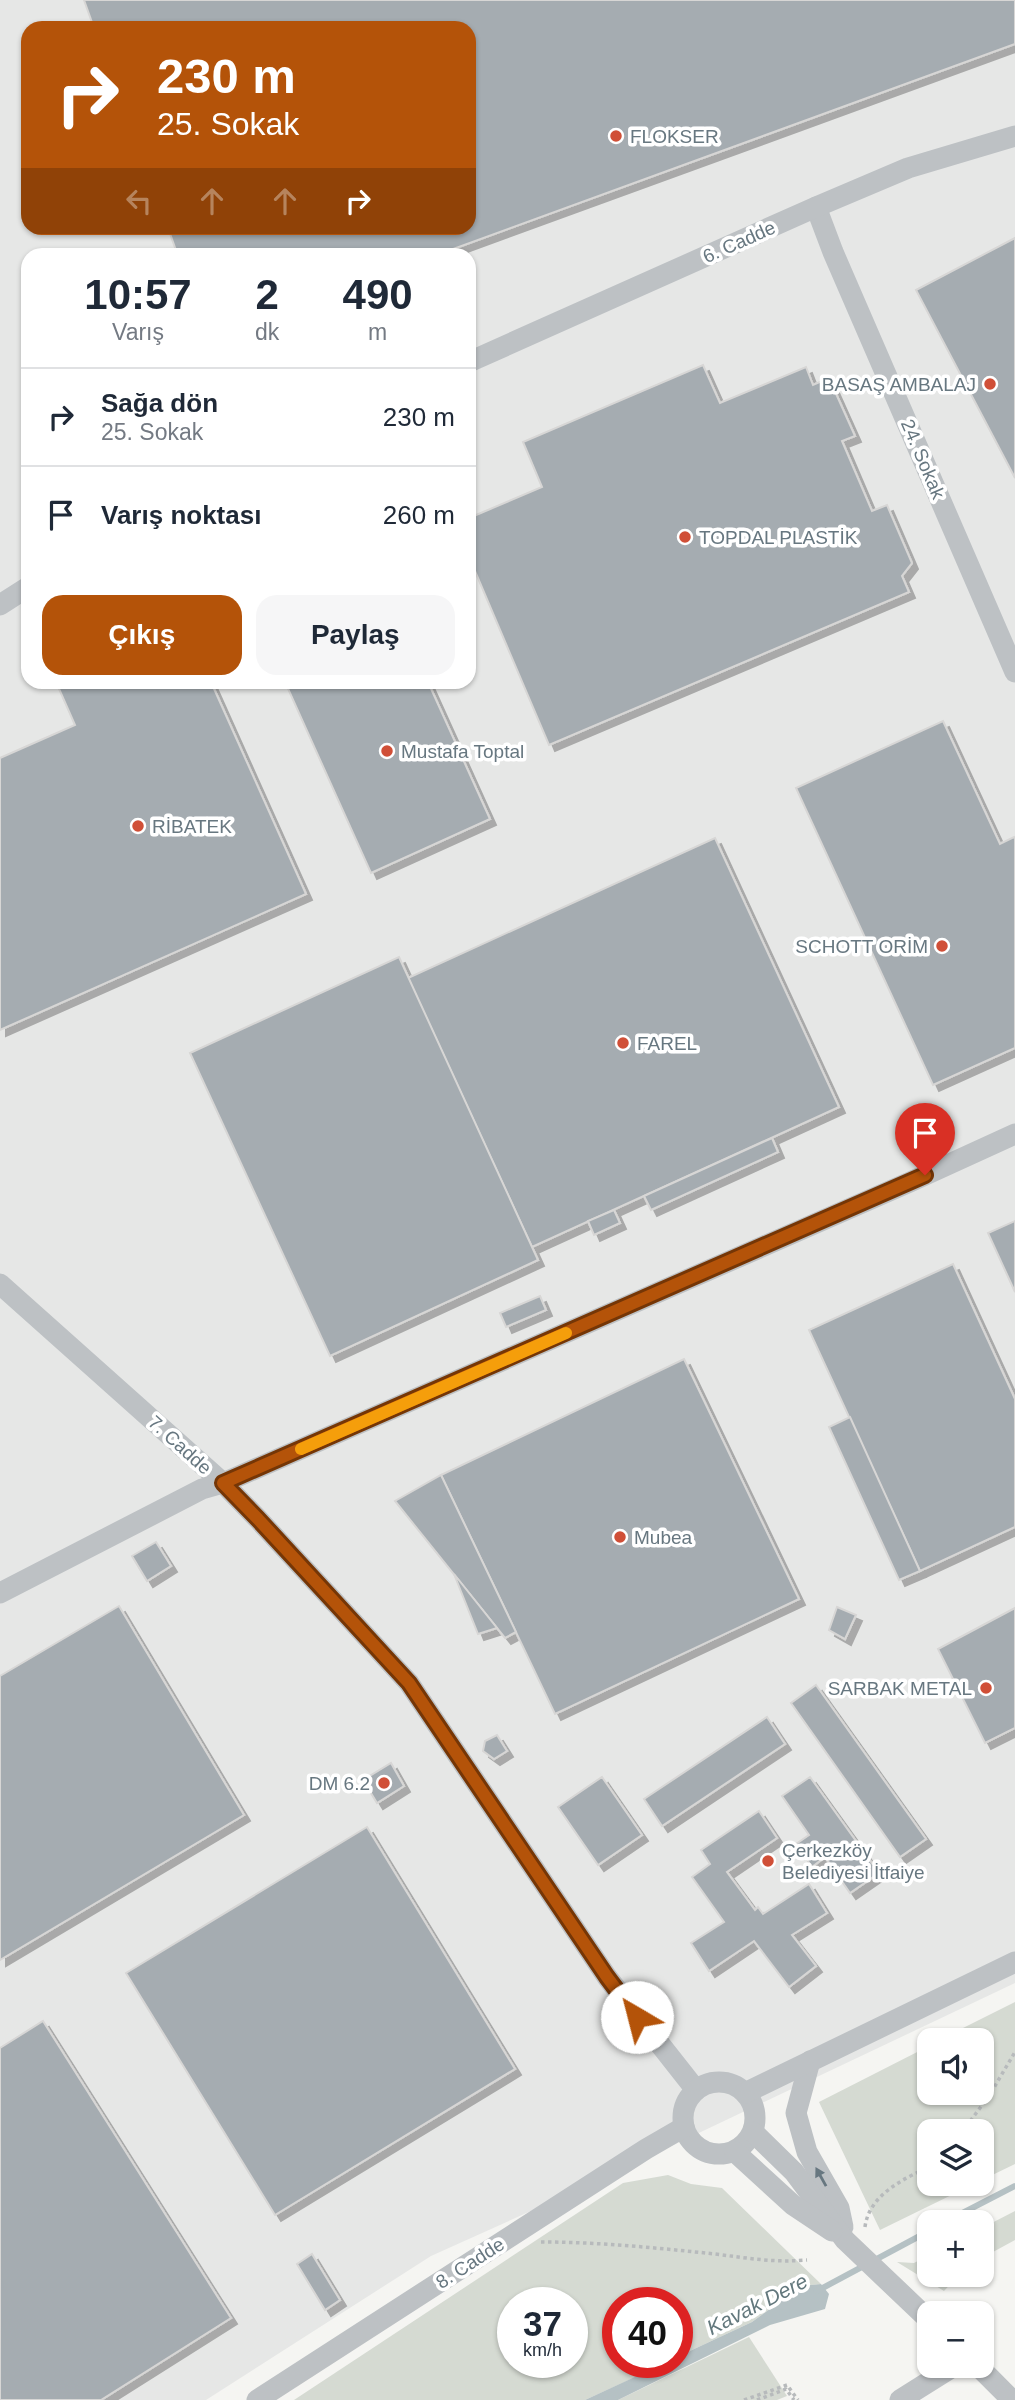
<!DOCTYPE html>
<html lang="tr">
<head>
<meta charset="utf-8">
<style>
	:root { --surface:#fff; --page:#f6f6f7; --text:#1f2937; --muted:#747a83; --line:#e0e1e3; --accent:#b45309 }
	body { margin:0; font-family:Helvetica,sans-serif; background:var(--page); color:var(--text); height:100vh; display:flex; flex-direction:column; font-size:26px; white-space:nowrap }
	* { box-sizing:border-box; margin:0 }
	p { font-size:23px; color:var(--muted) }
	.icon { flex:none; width:38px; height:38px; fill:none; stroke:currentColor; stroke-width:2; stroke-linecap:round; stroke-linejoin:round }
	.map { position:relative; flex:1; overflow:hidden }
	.panel { position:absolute; left:21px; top:248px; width:455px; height:441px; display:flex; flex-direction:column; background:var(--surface); border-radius:21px; box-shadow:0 2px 5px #0004 }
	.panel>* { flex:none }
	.banner { position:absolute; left:21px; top:21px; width:455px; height:214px; border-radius:21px; box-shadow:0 2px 5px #0004; background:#b45309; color:#fff; overflow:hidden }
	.controls { position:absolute; left:917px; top:2028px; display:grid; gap:14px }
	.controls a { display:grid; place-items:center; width:77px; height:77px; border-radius:14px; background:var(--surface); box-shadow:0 2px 5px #0004; font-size:35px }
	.speed { position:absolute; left:497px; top:2287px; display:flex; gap:14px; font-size:35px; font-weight:700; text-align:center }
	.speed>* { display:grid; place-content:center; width:91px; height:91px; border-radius:50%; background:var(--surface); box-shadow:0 2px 5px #0004; line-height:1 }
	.speed small { font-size:18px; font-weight:400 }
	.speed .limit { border:10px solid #d22; background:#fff; color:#111 }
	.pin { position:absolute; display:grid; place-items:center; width:60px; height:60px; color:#fff; margin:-72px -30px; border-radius:50% 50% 50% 0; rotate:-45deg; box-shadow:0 0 7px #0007 }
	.pin .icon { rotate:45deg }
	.me { position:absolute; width:77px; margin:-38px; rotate:323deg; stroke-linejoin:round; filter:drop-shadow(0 0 5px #0008) }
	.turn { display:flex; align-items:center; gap:24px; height:147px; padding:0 21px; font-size:32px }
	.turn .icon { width:91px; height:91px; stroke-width:2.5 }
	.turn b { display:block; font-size:49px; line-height:60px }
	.lanes { display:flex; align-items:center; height:66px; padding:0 21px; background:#0003; justify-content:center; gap:35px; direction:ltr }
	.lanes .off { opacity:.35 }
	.eta { display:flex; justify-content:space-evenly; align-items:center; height:119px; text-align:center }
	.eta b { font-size:42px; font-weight:700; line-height:49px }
	.button { display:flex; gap:14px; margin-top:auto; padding:14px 21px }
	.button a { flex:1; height:80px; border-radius:21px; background:var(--accent); color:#fff; font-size:28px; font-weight:700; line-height:80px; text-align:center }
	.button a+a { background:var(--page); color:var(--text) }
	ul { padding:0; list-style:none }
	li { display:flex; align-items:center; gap:21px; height:98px; padding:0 21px; border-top:2px solid var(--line) }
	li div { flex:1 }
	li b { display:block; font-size:26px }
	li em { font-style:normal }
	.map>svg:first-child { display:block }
	.built { fill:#e6e7e6; fill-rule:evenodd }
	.green { fill:#d5dad2; fill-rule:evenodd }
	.water { fill:#b5c1c4 }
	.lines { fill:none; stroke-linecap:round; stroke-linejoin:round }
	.stream { stroke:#b5c1c4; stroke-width:6 }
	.building { fill:#a5acb1; stroke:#d7d6d5; stroke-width:2; filter:url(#shadow) }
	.path { stroke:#b7babc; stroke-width:3.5; stroke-dasharray:3.5 3.5; stroke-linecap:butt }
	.minor { stroke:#bdc1c4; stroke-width:21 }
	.oneway { fill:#677780 }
	.route-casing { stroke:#753606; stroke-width:18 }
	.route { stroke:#b45309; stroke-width:12 }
	.slow { stroke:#f59e0b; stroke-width:12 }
	.poi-dot { fill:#d04f37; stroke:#fff; stroke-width:2.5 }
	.labels { text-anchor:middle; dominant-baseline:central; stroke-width:7; stroke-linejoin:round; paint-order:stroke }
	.poi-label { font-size:19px; fill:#677780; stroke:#fff; text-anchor:start }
	.street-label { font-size:19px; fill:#677780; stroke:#fff }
	.water-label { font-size:21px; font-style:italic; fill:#63787d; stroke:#fff }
</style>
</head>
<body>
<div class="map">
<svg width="1015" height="2400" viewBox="0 0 1015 2400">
	<defs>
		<filter id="shadow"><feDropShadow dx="6" dy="6" stdDeviation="0" flood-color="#0004"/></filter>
	</defs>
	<rect width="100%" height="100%" fill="#f5f5f2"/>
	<path class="built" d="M0,0H1015V1983L602,2179L431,2256L206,2400H0ZM28,28H469V228H28ZM28,256H469V682H28Z"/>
	<g class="green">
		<polygon points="1015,2002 1015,2164 982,2180 982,2132 929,2132 929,2184 974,2184 880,2230 819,2102 929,2046 929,2093 982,2093 982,2040 939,2040"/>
		<path d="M668,2175L691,2184L722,2188L821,2284L801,2286L752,2322L677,2357V2303H618V2362L666,2363L585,2400H294L623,2183ZM513,2303H572V2362H513Z"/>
		<polygon points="1015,2211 1015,2240 982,2258 982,2228"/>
		<polygon points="929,2255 929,2275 959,2275 944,2291 897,2262 914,2263"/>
		<polygon points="749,2337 787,2396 777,2400 618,2400"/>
	</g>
	<polygon class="water" points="821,2284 829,2294 825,2309 770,2325 618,2400 585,2400 665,2363 677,2362 677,2357 752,2322 801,2286"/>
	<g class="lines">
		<g class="stream">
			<polyline points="945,2222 1015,2186"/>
			<polyline points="817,2291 929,2231"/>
		</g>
	</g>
	<g class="building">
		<polygon points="84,0 1015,0 1015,44 434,256 178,256 168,228 469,228 469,28 94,28"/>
		<polygon points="1015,238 1015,478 916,290"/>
		<polygon points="703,365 720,403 806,367 813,385 829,378 855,436 842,441 872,511 887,505 912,563 902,576 909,592 549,745 469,557 469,518 542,487 523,442"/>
		<polygon points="56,682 211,682 306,894 0,1030 0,758 75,725"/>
		<polygon points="285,682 428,682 490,819 371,873"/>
		<polygon points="943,721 1000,844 1014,837 1015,839 1015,1048 933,1085 796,788"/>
		<polygon points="715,838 839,1107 532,1247 408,978"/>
		<polygon points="399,957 538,1260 330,1356 190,1053"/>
		<polygon points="772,1138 778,1152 651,1210 644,1196"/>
		<polygon points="614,1210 620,1223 594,1235 588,1221"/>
		<polygon points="1015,1221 1015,1292 988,1233"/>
		<polygon points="953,1264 1015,1399 1015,1527 920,1571 809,1330"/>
		<polygon points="540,1296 546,1310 506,1327 500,1313"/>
		<polygon points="684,1359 799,1599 555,1714 441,1475"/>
		<polygon points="850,1417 920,1571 899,1580 829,1427"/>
		<polygon points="441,1475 516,1632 505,1638 395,1501"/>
		<polygon points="156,1542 171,1566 147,1581 132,1556"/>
		<polygon points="454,1574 497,1628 478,1634"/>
		<polygon points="119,1606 244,1815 0,1960 0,1676"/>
		<polygon points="837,1607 856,1615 845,1639 829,1630"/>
		<polygon points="1015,1608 1015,1728 985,1743 938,1649"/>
		<polygon points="816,1685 926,1839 900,1857 791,1703"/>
		<polygon points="767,1717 785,1744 662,1826 644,1799"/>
		<polygon points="497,1735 507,1751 494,1759 483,1751 485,1741"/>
		<polygon points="391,1763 404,1786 377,1803 363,1780"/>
		<polygon points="602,1777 642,1835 598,1865 558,1807"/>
		<polygon points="810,1777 879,1873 850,1893 825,1857 812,1867 796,1844 809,1835 782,1796"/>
		<polygon points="759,1811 777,1838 727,1872 755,1910 758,1907 763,1914 809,1884 827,1913 792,1935 816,1966 789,1987 754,1941 709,1971 691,1943 724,1922 692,1877 710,1864 701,1850"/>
		<polygon points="367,1827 515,2069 275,2215 126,1973"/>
		<polygon points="43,2021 231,2318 101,2400 0,2400 0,2048"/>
		<polygon points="312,2254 340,2300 325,2310 297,2264"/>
	</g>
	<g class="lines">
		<g class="path">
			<polyline points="962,2132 989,2096 1015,2052"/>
			<path d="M865,2227C869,2195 903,2179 929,2167"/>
			<path d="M541,2242C599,2242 658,2248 715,2254C748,2258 774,2263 807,2260"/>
			<polyline points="744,2400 787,2385 798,2400"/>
			<polyline points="757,2400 786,2389 794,2400"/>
		</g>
		<g class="minor">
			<polyline points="816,207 833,252 1015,672"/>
			<polyline points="469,362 816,207 908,168 1015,136"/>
			<polyline points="0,605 28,587"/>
			<polyline points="0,1284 223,1483 258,1519 409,1683 607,1977 696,2090"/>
			<polyline points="0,1593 202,1489 223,1483 910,1182 1015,1134"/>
			<polyline points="810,2061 796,2113 807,2152 839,2208 843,2227"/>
			<circle cx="719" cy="2118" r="36"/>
			<polyline points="745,2093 1015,1962"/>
			<polyline points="753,2132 794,2172 845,2240 929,2320"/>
			<polyline points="735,2152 793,2205 832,2231"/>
			<polyline points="978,2366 1012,2400"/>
			<polyline points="257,2400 646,2149 684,2127"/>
			<polyline points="900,2400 954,2366"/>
		</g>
	</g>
	<defs><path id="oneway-solid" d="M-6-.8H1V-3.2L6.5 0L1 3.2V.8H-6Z" transform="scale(1.75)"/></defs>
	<use class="oneway" href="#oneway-solid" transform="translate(821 2177) rotate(-119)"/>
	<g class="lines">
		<g class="route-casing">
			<polyline id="route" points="637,2017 607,1977 409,1683 258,1519 223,1483 925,1175"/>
		</g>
		<use href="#route" class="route"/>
		<polyline class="slow" points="301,1449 566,1333"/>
	</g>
	<g class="poi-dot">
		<circle cx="616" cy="136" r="7"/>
		<circle cx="990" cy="384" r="7"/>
		<circle cx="685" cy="537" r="7"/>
		<circle cx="387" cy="751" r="7"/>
		<circle cx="138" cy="826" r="7"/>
		<circle cx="942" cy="946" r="7"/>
		<circle cx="623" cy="1043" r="7"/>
		<circle cx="620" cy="1537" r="7"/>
		<circle cx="986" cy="1688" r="7"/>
		<circle cx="384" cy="1783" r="7"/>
		<circle cx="768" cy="1861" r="7"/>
	</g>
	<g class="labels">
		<g class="poi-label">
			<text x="630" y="136">FLOKSER</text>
			<text x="976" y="384" text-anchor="end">BASAŞ AMBALAJ</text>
			<text x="699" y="537">TOPDAL PLASTİK</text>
			<text x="401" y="751">Mustafa Toptal</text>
			<text x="152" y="826">RİBATEK</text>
			<text x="928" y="946" text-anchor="end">SCHOTT ORİM</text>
			<text x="637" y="1043">FAREL</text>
			<text x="634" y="1537">Mubea</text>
			<text x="972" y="1688" text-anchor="end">SARBAK METAL</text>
			<text x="370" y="1783" text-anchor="end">DM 6.2</text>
			<text x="782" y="1850">Çerkezköy<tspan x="782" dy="22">Belediyesi İtfaiye</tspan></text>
		</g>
		<g class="street-label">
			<text transform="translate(739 242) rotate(-24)">6. Cadde</text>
			<text transform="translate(923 459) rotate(67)">24. Sokak</text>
			<text transform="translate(180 1445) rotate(42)">7. Cadde</text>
			<text transform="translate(470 2263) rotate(-33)">8. Cadde</text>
		</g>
		<g class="water-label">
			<text transform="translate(757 2304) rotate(-27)">Kavak Dere</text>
		</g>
	</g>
</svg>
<div class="controls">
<a><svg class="icon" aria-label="sound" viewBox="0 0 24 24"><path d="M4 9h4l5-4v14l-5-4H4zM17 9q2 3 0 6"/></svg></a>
<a><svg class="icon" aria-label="layers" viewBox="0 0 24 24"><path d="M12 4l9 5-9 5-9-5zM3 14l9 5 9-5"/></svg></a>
<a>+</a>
<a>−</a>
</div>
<div class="speed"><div>37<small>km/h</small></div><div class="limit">40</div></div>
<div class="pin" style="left:925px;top:1175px;background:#d93025"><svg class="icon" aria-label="arrive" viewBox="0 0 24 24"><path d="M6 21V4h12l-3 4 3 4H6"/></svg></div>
<svg class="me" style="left:637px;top:2017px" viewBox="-20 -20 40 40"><circle r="19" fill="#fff"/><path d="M0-13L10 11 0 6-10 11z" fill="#b45309"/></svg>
<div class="banner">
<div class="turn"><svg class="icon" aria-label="right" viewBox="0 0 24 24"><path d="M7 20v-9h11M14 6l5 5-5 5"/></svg><div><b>230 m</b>25. Sokak</div></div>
<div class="lanes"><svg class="icon off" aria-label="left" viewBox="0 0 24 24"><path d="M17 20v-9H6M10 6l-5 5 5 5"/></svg><svg class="icon off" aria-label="ahead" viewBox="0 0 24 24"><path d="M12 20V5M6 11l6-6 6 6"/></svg><svg class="icon off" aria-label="ahead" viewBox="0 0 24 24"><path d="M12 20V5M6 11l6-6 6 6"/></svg><svg class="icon" aria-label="right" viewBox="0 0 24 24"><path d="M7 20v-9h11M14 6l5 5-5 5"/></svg></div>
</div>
<section class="panel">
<div class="eta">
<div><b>10:57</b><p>Varış</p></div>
<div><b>2</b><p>dk</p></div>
<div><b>490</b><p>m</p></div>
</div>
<ul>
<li><svg class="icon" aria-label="right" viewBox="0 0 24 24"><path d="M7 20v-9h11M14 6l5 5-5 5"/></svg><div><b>Sağa dön</b><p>25. Sokak</p></div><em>230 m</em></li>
<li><svg class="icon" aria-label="arrive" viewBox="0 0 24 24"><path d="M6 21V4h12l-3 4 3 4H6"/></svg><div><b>Varış noktası</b></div><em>260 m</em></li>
</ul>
<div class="button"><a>Çıkış</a><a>Paylaş</a></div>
</section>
</div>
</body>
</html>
